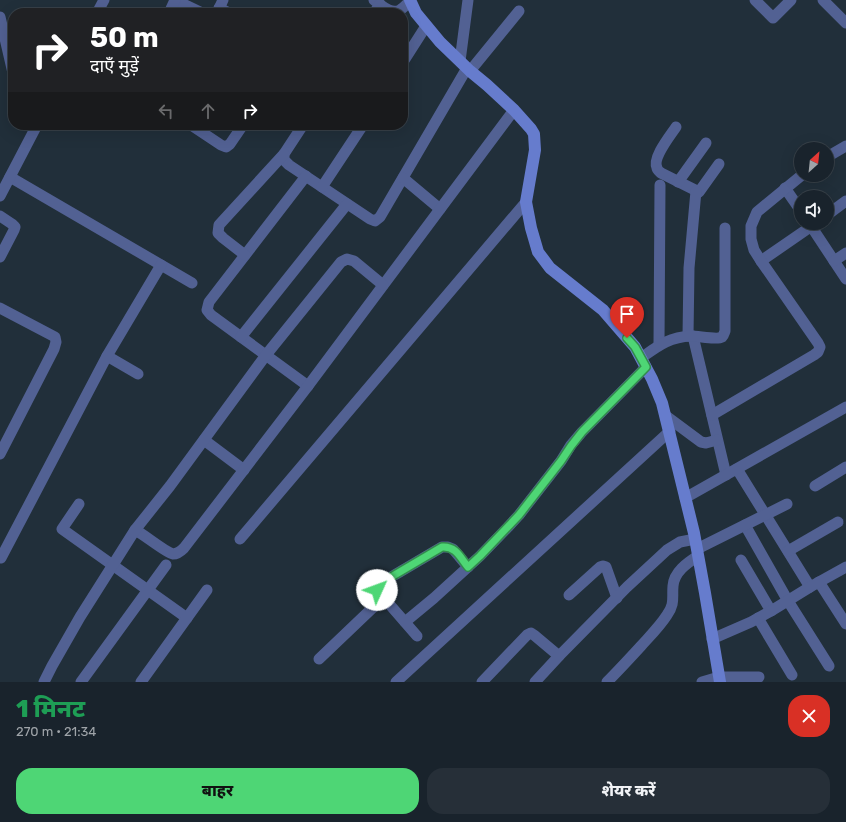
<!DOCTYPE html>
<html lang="hi">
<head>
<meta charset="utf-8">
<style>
	:root { --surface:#19232c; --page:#262f38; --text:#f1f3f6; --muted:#9fa4a9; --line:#374048; --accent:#4ed675 }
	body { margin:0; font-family:Rubik,"Noto Sans Devanagari",sans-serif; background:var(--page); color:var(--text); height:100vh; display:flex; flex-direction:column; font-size:15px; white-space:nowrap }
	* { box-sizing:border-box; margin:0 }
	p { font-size:13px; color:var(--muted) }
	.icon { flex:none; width:22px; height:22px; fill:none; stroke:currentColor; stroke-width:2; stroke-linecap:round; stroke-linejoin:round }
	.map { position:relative; height:682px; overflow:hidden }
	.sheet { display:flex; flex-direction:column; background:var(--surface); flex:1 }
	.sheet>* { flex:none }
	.hud { position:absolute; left:8px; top:8px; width:400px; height:122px; border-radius:16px; box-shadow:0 4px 16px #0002,0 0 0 1px var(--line); background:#202124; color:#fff; overflow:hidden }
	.needle { width:26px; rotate:27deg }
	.buttons { position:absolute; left:794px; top:142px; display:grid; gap:8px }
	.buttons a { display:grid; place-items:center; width:40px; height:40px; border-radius:50%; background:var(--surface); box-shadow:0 4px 16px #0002,0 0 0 1px var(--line); font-size:20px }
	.pin { position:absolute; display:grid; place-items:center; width:34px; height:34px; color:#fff; margin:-41px -17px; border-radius:50% 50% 50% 0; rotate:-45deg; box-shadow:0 0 4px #0007 }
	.pin .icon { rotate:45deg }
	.me { position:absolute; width:44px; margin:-22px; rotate:47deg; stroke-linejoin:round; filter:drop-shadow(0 0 3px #0008) }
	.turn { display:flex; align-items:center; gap:14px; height:84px; padding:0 16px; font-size:18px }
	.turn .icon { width:52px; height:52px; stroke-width:2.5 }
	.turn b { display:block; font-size:28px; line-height:34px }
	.lanes { display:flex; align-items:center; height:38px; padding:0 16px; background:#0003; justify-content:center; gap:20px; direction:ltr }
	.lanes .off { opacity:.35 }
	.round { display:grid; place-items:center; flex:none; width:42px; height:42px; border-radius:16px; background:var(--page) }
	.overview { display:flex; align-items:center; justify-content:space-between; height:68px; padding:0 16px }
	h1 { font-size:24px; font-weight:800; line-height:30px; color:#1e9e55 }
	.action { display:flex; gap:8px; margin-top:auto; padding:8px 16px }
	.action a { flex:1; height:46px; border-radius:16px; background:var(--accent); color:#111; font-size:16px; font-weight:800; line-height:46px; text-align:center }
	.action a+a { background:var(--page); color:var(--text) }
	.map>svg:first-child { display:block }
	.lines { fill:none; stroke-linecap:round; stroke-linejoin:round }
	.street { stroke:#526193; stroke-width:11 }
	.secondary { stroke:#667ccd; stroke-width:12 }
	.route-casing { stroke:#338b4c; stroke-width:10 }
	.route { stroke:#4ed675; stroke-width:7 }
</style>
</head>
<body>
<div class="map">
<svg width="846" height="682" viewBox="0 0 846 682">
	<rect width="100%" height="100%" fill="#212f3a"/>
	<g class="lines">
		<g class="street">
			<polyline points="175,0 202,13"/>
			<path d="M374,0C381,5 391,15 400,10C403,8 407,4 410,1"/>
			<polyline points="755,0 773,18 791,0"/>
			<polyline points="823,0 846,23"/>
			<polyline points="219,8 229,13"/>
			<polyline points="97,13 104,0"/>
			<polyline points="169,13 175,0"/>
			<polyline points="217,13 223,0"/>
			<polyline points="374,13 380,4"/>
			<polyline points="0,17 13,73"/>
			<polyline points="460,61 468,0"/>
			<polyline points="403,62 426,26"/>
			<polyline points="470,71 519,11"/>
			<polyline points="191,125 221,145 226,147 230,144 243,125"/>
			<polyline points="303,125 284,154 284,160 289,165 370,219 375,221 380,217 467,68"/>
			<path d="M676,127C670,136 652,158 657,168C657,170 660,172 661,173L699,192L719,164"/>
			<polyline points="827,157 846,146"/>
			<polyline points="306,176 209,302 207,310 211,315 308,386"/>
			<polyline points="10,177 192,283"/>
			<polyline points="403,178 440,209"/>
			<polyline points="678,182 706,143"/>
			<polyline points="322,187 363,125"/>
			<polyline points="785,188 801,211"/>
			<polyline points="0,196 37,125"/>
			<polyline points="827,215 846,201"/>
			<polyline points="0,216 12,224 15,227 14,230 0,257"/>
			<polyline points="809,223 846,279"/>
			<polyline points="245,255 223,238 218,233 219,225 284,154"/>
			<polyline points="761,261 816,223"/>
			<polyline points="834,261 846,253"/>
			<polyline points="0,308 55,337 56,342 54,349 0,454"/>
			<polyline points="688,336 689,268 696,191"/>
			<polyline points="693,336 726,475"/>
			<polyline points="241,337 347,204"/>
			<polyline points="659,345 660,185"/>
			<polyline points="107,356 138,374"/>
			<path d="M641,358C658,346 669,337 691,336C699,336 717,340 722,337C724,335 724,334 725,331V228"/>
			<polyline points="712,415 814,355 818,352 820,347 818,343 761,261 754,250 751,239 751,226 757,212 802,175"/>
			<polyline points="666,416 701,442 706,443 717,440"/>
			<polyline points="204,440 244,470"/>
			<polyline points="737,469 810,587"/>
			<polyline points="815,486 846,467"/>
			<polyline points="685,498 846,407"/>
			<polyline points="79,504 62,529 187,618"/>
			<polyline points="745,525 788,601 829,666"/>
			<path d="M135,530C145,535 165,552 173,554C178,554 181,551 184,548L308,386L514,110"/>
			<polyline points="240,539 526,202"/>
			<polyline points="697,549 787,504"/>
			<polyline points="788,551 838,522"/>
			<polyline points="1,558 107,356 161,265"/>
			<polyline points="741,560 771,611"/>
			<polyline points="819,582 846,624"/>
			<polyline points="569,595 600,567 603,566 606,567 617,598"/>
			<polyline points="758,618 792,675"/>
			<polyline points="405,622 434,598 480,556 508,527 519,515 561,461 571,445 582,432 646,367"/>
			<polyline points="417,636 377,590 378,586 381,583 442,547 448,547 453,549 468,567"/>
			<polyline points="712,639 751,622 771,611 810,587 846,567"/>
			<polyline points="319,659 384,597"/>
			<polyline points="44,682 52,666 80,617 135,530 170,486 266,355 341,262 347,259 354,261 383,285"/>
			<polyline points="81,682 166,565"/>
			<polyline points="141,682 207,590"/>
			<polyline points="396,682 670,431"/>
			<polyline points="482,682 527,635 531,633 534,635 559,656"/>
			<polyline points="535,682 559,656 627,587 667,550 680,542 695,539"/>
			<path d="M607,682C619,670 630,658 641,646C650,636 660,626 667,615C675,604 672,598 673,586C674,572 687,563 698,556"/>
			<polyline points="702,682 719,677 759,677"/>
		</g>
		<polyline class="secondary" points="410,0 416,13 440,42 470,71 487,85 514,110 531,129 534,134 535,150 526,202 531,228 538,252 550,268 603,310 635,347 652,379 662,403 694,533 705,593 720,682"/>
	</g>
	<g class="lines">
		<g class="route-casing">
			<path id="route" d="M377,590L378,586L381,583L442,547C456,546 460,557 468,567L480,556L519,515L561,461L571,446L582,432L646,367L635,347L627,338"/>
		</g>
		<use href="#route" class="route"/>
	</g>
</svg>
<div class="buttons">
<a><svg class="needle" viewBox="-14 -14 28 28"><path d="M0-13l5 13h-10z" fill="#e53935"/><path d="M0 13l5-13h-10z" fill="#9fa4a9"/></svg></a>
<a><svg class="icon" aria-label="sound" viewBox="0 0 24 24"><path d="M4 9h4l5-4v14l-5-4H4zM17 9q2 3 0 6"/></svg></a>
</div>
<div class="pin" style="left:627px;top:338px;background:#d93025"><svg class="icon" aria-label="arrive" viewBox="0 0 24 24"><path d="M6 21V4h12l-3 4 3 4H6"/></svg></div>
<svg class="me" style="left:377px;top:590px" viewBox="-20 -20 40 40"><circle r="19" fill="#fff"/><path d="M0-13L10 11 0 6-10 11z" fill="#4ed675"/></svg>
<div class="hud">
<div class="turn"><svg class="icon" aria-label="right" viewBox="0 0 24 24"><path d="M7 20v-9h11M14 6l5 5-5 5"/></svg><div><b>50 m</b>दाएँ मुड़ें</div></div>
<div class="lanes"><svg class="icon off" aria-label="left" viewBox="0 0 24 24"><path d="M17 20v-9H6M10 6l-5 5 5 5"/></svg><svg class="icon off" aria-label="ahead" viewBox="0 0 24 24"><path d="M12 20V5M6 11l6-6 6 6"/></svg><svg class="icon" aria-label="right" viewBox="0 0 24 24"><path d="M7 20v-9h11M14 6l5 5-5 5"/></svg></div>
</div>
</div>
<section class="sheet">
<div class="overview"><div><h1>1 मिनट</h1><p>270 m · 21:34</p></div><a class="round" style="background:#d93025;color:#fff"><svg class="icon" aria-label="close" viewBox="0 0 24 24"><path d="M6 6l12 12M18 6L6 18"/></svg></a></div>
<div class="action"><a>बाहर</a><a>शेयर करें</a></div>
</section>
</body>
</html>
